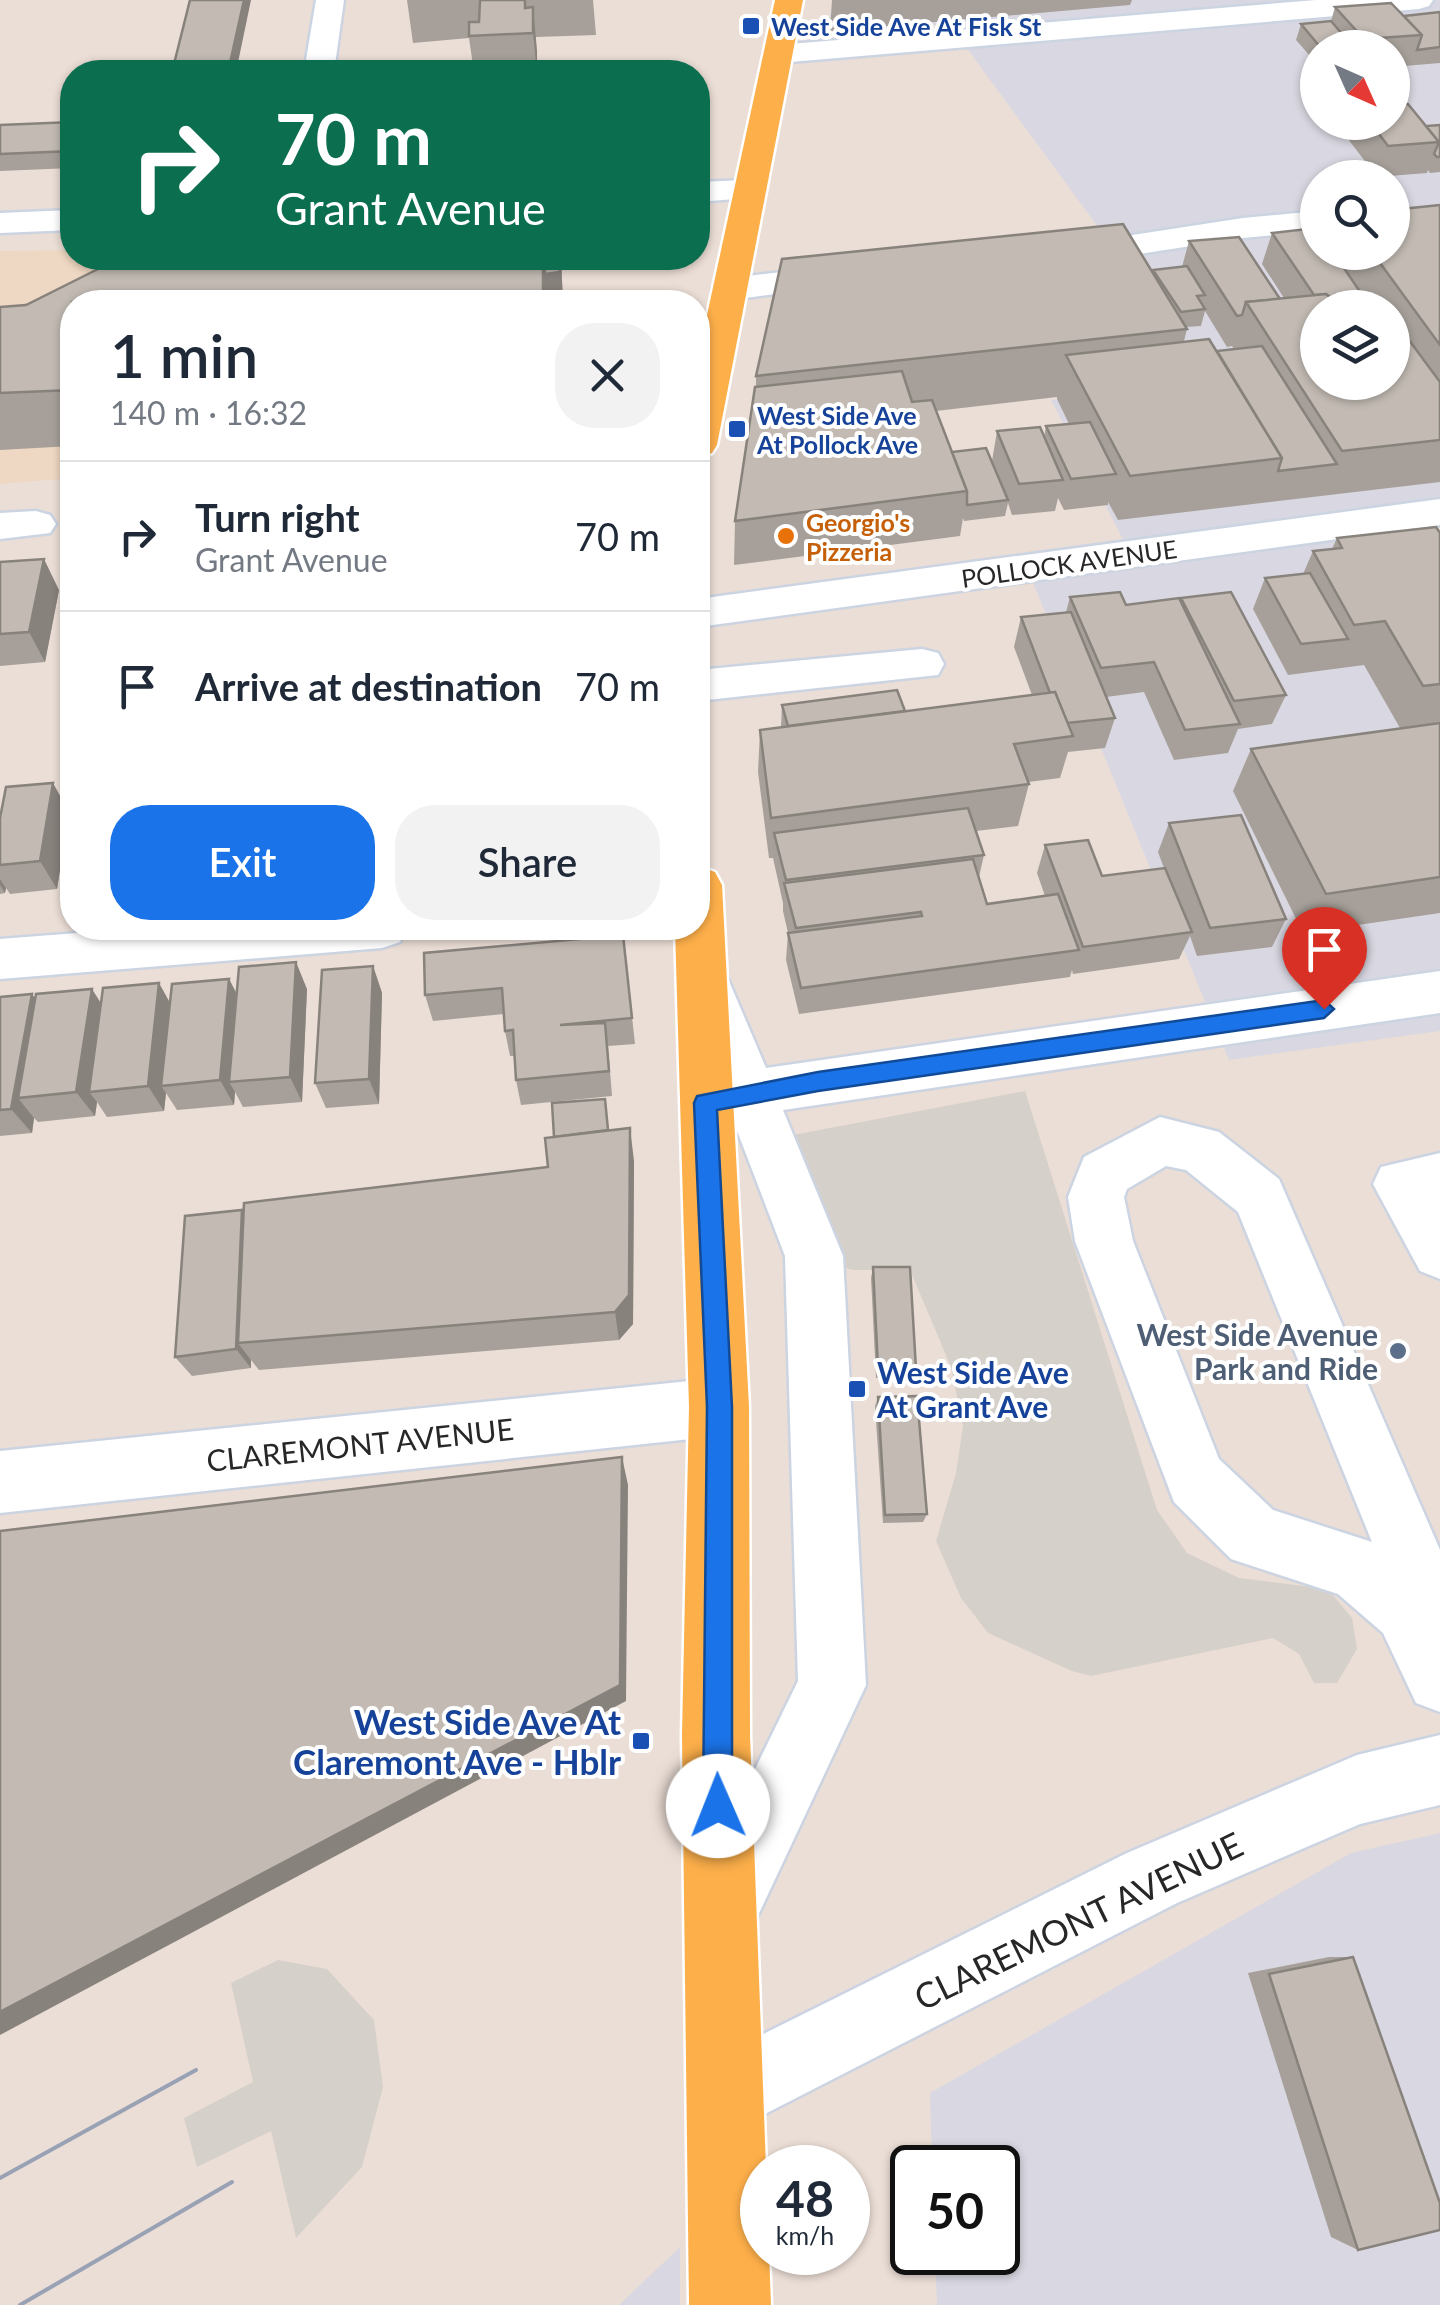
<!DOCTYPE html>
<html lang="en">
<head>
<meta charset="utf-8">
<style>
	:root { --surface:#fff; --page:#f2f2f3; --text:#1f2937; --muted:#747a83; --line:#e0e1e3; --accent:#1a73e8 }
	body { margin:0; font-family:Lato,sans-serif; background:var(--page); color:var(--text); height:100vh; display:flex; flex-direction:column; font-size:38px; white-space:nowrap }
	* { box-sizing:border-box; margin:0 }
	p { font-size:32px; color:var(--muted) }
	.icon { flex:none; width:55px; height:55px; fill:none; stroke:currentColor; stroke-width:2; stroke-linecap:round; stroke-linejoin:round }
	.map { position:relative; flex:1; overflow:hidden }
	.drawer { position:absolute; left:60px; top:290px; width:650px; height:650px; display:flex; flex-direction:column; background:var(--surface); border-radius:40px; box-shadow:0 2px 8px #0004 }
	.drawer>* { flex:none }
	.guide { position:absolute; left:60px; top:60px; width:650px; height:210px; border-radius:40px; box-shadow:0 2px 8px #0004; background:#0b6e4f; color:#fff; overflow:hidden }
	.needle { width:65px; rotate:135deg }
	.fabs { position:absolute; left:1300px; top:30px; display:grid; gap:20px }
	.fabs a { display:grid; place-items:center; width:110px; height:110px; border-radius:50%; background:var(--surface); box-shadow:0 2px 8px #0004; font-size:50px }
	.speed { position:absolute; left:740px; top:2145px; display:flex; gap:20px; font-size:50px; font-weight:700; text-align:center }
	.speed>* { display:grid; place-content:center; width:130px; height:130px; border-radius:50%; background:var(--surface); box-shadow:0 2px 8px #0004; line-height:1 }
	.speed small { font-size:25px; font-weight:400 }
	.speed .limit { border:5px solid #111; border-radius:15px; background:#fff; color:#111 }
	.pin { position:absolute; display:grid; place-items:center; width:85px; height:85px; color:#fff; margin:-102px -42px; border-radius:50% 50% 50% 0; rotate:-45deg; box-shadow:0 0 10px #0007 }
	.pin .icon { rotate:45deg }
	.me { position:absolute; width:110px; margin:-55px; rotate:359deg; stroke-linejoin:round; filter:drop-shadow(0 0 8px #0008) }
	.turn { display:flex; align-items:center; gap:35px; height:210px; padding:0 50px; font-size:45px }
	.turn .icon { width:130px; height:130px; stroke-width:2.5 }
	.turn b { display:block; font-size:70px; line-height:85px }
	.round { display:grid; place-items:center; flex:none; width:105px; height:105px; border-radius:40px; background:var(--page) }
	.head { display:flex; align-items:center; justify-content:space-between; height:170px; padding:0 50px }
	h1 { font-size:60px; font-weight:600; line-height:75px }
	.action { display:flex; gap:20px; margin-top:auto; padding:20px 50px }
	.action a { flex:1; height:115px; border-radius:40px; background:var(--accent); color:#fff; font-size:40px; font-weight:600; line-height:115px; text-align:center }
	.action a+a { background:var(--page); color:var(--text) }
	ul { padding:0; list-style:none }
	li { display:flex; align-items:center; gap:30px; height:150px; padding:0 50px; border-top:2px solid var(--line) }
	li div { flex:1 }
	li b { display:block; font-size:38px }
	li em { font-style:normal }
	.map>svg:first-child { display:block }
	.industrial { fill:#d9d8e2; fill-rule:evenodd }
	.education { fill:#efd8c3 }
	.plaza { fill:#d6d0ca }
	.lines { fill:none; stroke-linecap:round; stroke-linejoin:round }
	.minor-casing { stroke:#ccd4e2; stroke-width:5 }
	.major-casing { stroke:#fff; stroke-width:5 }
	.minor { fill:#fff; fill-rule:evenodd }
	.major { fill:#fdaf4a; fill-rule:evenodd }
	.tram { stroke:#99a2b4; stroke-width:4 }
	.wall { fill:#a7a09a; fill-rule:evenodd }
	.shaded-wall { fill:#88827d }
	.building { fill:#c2bab3; stroke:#88827d; stroke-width:2.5 }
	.route { fill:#1a73e8; stroke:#114b97; stroke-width:2.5 }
	.transit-dot { fill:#1a4fb4; stroke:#fff; stroke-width:4 }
	.food-dot { fill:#e8710a; stroke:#fff; stroke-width:4 }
	.service-dot { fill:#5c6f8a; stroke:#fff; stroke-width:4 }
	.labels { text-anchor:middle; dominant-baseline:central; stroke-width:8; stroke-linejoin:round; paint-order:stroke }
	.far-transit-label { font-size:25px; font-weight:bold; fill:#164399; stroke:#fff; text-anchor:start }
	.far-food-label { font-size:25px; font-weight:bold; fill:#c56008; stroke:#fff; text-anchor:start }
	.far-street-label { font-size:25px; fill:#272727; stroke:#fff }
	.service-label { font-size:30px; font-weight:bold; fill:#4e5e75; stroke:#fff; text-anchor:end }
	.transit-label { font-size:30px; font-weight:bold; fill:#164399; stroke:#fff; text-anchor:start }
	.street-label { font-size:30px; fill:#272727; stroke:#fff }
	.near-transit-label { font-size:35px; font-weight:bold; fill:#164399; stroke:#fff; text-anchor:end }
	.near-street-label { font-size:35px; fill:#272727; stroke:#fff }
</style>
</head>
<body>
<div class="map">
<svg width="1440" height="2305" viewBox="0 0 1440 2305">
	<rect width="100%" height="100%" fill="#ebded6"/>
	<g class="industrial">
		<path d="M833,0H1440V521L1397,527L1440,596V1031L1229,1060L1029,573L1131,555L1051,400L1184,385L1117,253L949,24L826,37ZM1318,48H1392V122H1318ZM1318,178H1392V252H1318ZM1318,308H1392V382H1318Z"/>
		<polygon points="1440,1833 1440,2305 937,2305 935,2253 998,2252 998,2168 932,2167 930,2093 1351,1853"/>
		<polygon points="680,2247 680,2305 619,2305"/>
	</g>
	<polygon class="education" points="72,250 72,258 364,258 354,302 72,302 72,478 0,484 0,251"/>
	<g class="plaza">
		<polygon points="1025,1091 1157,1510 1187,1553 1239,1578 1328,1589 1352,1618 1357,1649 1337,1683 1314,1683 1299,1654 1273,1638 1091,1676 1072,1671 988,1633 961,1598 936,1541 956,1473 963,1426 951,1367 910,1270 854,1270 833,1265 793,1135"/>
		<polygon points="278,1960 327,1969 374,2020 383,2087 362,2167 296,2238 271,2131 197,2167 184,2118 253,2082 231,1983"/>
	</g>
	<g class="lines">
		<g class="minor-casing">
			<g id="minor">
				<polygon points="316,0 344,0 334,72 304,72"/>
				<polygon points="1316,0 1433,0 1429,6 1419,9 778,63 767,60 763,54 767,48 778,45"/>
				<polygon points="747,180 759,183 764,190 759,197 698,202 698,182"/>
				<polygon points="72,210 72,230 0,233 0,213"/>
				<polygon points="1318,211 1318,231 1243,238 1061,266 1049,263 1044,256 1049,249 1061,246 1243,218"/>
				<polygon points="851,264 863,268 869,275 863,282 730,300 717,297 712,289 717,281 730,278"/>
				<polygon points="1440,499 1440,525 698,627 698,599"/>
				<polygon points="36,511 50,515 56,524 50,533 0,539 0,513"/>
				<polygon points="922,649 938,653 944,664 938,675 698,701 698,670"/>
				<polygon points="142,928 407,928 400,942 382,948 0,979 0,939"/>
				<polygon points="702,954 720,960 766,1068 1440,971 1440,1013 783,1110 843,1256 866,1685 748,1937 722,1947 696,1937 686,1911 798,1681 785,1256 733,1120 713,1124 694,1117 686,1101 694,1085 716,1078 677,974 684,960"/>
				<path d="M1160,1117L1219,1132L1279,1179L1440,1550V1712L1416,1703L1383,1633L1338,1594L1231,1559L1174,1502L1075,1241L1068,1197L1084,1157ZM1166,1166L1186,1170L1238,1212L1372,1542L1273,1510L1219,1459L1133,1241L1124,1197L1127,1189Z"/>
				<polygon points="1440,1153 1440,1279 1420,1271 1373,1184 1381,1167"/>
				<polygon points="719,1378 740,1386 749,1407 740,1428 719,1436 0,1513 0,1451"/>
				<polygon points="1440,1735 1440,1805 1360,1824 1177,1903 753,2120 726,2131 699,2120 688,2093 699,2066 1127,1853 1357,1755"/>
			</g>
		</g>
		<g class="major-casing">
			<g id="major">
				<polygon points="775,0 803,0 717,445 712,453 698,457 698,357"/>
				<polygon points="698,866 715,872 722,885 749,1407 750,1735 766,2168 762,2168 762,2252 769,2252 771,2305 689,2305 682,1735 689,1407 675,928 698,928"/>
			</g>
		</g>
		<use href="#minor" class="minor"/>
		<use href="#major" class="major"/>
		<g class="tram">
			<polyline points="0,2178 196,2070"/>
			<polyline points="20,2305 232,2182"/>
		</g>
	</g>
	<g class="wall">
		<polygon points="407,0 593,0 596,35 536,37 537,72 474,72 469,38 413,43"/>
		<polygon points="832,0 1132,0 1130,5 830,31"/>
		<polygon points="1335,7 1404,16 1440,12 1440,63 1392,67 1392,48 1318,48 1318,65 1296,40 1301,24 1331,21"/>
		<polygon points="1398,105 1426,126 1440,125 1440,172 1430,173 1428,170 1427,173 1377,177 1335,122 1392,122"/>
		<polygon points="72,122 72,168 0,171 0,125"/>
		<path d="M1440,205V482L1118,520L1108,502V505L1064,510L1058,498L1055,511L1012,515L1008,503L1005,516L964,521L963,518L960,536L734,565L735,521L756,387V376L1153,272V270L1182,267L1189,241L1280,299L1284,298L1262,264L1272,233L1318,252H1392ZM1318,308H1392V382ZM1205,311L1227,347L1232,346L1234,349L1217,351L1184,341L1187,329L1186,327L1201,326ZM1057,397V399L1069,424L1046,426L1044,437L997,431L992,461L952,452L936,411Z"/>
		<polygon points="561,258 563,302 72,302 72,446 0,450 0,307 26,305 356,263"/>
		<polygon points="1440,533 1440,913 1303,933 1233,791 1251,749 1400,728 1364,665 1288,675 1253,609 1265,578 1303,574 1313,551 1332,549 1337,538"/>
		<polygon points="0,562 59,590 45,662 0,666"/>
		<polygon points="1070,597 1126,605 1180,601 1181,598 1286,695 1272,724 1238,729 1228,753 1174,760 1144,692 1106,697 1115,718 1105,748 1068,752 1060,778 1028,782 1029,784 1018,826 976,831 984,855 979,877 987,904 1045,896 1037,873 1045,845 1102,876 1164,868 1158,852 1169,823 1286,919 1272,947 1197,956 1190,936 1179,959 1073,974 1072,970 1070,977 799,1014 786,960 788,933 783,911 783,903 773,858 769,858 758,772 760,730 781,727 782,705 905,711 1032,695 1014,647 1021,617 1066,612"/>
		<polygon points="69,812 57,889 10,894 6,888 5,893 0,894 0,814"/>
		<polygon points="623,935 635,1044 608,1046 612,1096 521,1105 516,1080 514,1056 510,1056 505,1031 504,1014 433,1021 425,995"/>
		<polygon points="373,966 382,993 379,1104 326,1108 315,1083"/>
		<polygon points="229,979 237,994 307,989 302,1102 243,1107 235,1092 234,1105 177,1110 166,1093 164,1111 107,1117 97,1102 95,1116 38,1122 34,1118 32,1133 0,1136 0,997 101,1004 170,1002"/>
		<polygon points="608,1130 634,1161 633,1324 619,1340 259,1370 251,1360 251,1368 192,1376 175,1357 242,1210 548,1167"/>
		<polygon points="873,1267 916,1369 913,1378 876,1378 871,1278"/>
		<polygon points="878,1397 927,1514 923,1522 883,1523 875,1406"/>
		<polygon points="1329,1957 1353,1957 1358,2250 1331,2237 1248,1973"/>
	</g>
	<g class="shaded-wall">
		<polygon points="244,0 251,0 236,72 228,72"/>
		<polygon points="533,7 537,51 537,72 533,33"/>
		<polygon points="340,258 356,258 353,302 339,264"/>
		<polygon points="543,258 561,258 563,302 496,302"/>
		<polygon points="44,559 59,590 45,662 29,632"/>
		<polygon points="53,783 69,812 57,889 40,861"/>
		<polygon points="0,879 6,888 5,893 0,885"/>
		<polygon points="296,962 307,989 302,1102 290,1077"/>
		<polygon points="373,966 382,993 379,1104 369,1079"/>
		<polygon points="229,979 242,1005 229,1082 235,1092 234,1105 220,1080"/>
		<polygon points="159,983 174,1010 161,1086 166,1093 164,1111 148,1086"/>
		<polygon points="92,989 109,1016 89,1092 97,1102 95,1116 76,1092"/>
		<polygon points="32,994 51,1020 18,1098 34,1118 32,1133 11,1109"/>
		<polygon points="630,1128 634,1161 633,1324 619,1340 615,1312"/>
		<polygon points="242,1210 238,1343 251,1360 251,1368 236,1349"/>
		<polygon points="622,1457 628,1485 626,1701 0,2035 0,2012"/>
	</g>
	<g class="building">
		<polygon points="190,0 244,0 228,72 172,72"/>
		<polygon points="480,0 525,0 525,8 533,7 533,33 469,36 469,22 479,22"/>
		<polygon points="1391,3 1422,35 1364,39 1335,7"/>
		<polygon points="1440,12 1440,47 1417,50 1422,35 1404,16"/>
		<polygon points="1331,21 1354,48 1321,48 1301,24"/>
		<polygon points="1392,99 1398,105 1408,104 1439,142 1388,146 1370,122 1392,122"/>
		<polygon points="72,122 72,151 0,154 0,125"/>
		<polygon points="1440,125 1440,157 1437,157 1434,154 1439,142 1426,126"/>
		<polygon points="1440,205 1440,345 1372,252 1392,252 1392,210"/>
		<polygon points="1123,224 1187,329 756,376 782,259"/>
		<polygon points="1316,228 1318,231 1318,252 1333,252 1367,302 1338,304 1326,294 1314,295 1272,233"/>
		<polygon points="1239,237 1280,299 1246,302 1242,315 1237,316 1189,241"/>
		<polygon points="108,258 340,258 339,264 482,258 543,258 543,302 72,302 72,390 0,393 0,307 26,305 106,265"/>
		<polygon points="543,258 559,258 560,272 545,274"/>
		<polygon points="1187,266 1205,295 1197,296 1205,309 1181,312 1153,270"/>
		<polygon points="1326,294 1338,304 1380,300 1386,308 1318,308 1318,382 1392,382 1392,317 1440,382 1440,440 1342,451 1246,302"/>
		<polygon points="1209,339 1282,458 1130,476 1066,355"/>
		<polygon points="1262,346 1337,464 1278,471 1282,458 1217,351"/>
		<polygon points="902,371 912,402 932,400 967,491 735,521 755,387"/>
		<polygon points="1090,422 1116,474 1071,479 1046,426"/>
		<polygon points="1040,427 1063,480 1019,484 997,431"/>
		<polygon points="986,448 1008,500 967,505 967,491 952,452"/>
		<polygon points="1436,527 1440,533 1440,684 1423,686 1385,621 1354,625 1313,551 1342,548 1337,538"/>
		<polygon points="44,559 29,632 0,634 0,562"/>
		<polygon points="1310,573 1348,639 1301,644 1265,578"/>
		<polygon points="1120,592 1126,605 1179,598 1240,724 1185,730 1154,662 1101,668 1070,597"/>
		<polygon points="1231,592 1286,695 1234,701 1181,598"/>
		<polygon points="1071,612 1115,718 1067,723 1055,692 1050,693 1021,617"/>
		<polygon points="897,690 905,711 788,726 782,705"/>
		<polygon points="1055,692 1073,736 1014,744 1029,784 771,818 760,730"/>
		<polygon points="1440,723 1440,877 1326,894 1251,749"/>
		<polygon points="53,783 40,861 0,865 0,818 6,787"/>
		<polygon points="968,808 984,855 786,880 774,833"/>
		<polygon points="1241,815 1286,919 1210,928 1169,823"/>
		<polygon points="72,831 72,871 66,871"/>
		<polygon points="1088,840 1102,876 1165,868 1192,932 1083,947 1045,845"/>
		<polygon points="973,859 987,904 1058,894 1079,950 801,988 788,933 922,916 921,912 796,928 784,883"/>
		<polygon points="623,935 632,1018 560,1025 605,1023 609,1071 516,1080 513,1030 505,1031 502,988 425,995 424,953"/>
		<polygon points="296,962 290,1077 229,1082 239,967"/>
		<polygon points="373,966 369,1079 315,1083 322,970"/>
		<polygon points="229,979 220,1080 161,1086 172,984"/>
		<polygon points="159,983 148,1086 89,1092 103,988"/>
		<polygon points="92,989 76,1092 18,1098 36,994"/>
		<polygon points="32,994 11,1109 0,1110 0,997"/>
		<polygon points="605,1099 608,1130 554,1137 552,1103"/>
		<polygon points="630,1128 629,1295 615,1312 238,1343 244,1203 548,1167 545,1138"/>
		<polygon points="242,1210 236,1349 175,1357 185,1216"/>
		<polygon points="873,1267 910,1267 916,1369 878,1368"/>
		<polygon points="917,1396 927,1514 885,1515 878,1397"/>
		<polygon points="622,1457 620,1685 0,2012 0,1531"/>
		<polygon points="1353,1957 1440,2203 1440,2230 1358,2250 1269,1974"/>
	</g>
	<polygon class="route" points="1324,1000 1334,1009 1324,1018 818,1091 717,1110 732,1407 732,1806 728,1816 718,1820 708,1816 703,1806 707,1407 694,1103 697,1096 818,1072"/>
	<g class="transit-dot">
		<rect x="741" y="16" width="20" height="20" rx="5"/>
		<rect x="727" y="419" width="20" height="20" rx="5"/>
		<rect x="847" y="1379" width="20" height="20" rx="5"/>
		<rect x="631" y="1731" width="20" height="20" rx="5"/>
	</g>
	<circle class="food-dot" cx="786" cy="536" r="10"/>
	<circle class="service-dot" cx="1398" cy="1351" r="10"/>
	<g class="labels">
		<g class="far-transit-label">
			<text x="771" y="26">West Side Ave At Fisk St</text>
			<text x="757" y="415">West Side Ave<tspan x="757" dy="29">At Pollock Ave</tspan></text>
		</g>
		<g class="far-food-label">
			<text x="806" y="522">Georgio's<tspan x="806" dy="29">Pizzeria</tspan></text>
		</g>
		<g class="far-street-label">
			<text transform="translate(1069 563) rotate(-8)">POLLOCK AVENUE</text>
		</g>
		<g class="service-label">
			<text x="1378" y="1334">West Side Avenue<tspan x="1378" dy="34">Park and Ride</tspan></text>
		</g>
		<g class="transit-label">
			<text x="877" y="1372">West Side Ave<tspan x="877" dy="34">At Grant Ave</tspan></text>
		</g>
		<g class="street-label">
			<text transform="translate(360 1444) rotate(-6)">CLAREMONT AVENUE</text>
		</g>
		<g class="near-transit-label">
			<text x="621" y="1721">West Side Ave At<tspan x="621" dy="40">Claremont Ave - Hblr</tspan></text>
		</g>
		<g class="near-street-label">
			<text transform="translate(1078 1920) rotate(-26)">CLAREMONT AVENUE</text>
		</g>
	</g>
</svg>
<div class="fabs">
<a><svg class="needle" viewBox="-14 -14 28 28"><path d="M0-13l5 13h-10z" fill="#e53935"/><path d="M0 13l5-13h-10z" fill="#747a83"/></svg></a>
<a><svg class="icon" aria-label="search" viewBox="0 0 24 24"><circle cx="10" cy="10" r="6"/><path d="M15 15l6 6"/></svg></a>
<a><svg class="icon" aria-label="layers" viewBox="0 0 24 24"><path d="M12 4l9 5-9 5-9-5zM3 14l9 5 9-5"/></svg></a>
</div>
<div class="speed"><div>48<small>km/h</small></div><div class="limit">50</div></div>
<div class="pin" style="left:1324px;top:1009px;background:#d93025"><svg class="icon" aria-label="arrive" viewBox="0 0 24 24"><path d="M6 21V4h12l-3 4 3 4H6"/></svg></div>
<svg class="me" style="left:718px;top:1806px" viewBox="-20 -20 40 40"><circle r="19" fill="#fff"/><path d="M0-13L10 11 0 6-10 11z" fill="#1a73e8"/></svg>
<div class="guide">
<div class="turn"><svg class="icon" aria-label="right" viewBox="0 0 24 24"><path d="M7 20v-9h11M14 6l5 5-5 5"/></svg><div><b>70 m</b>Grant Avenue</div></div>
</div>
<section class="drawer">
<div class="head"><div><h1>1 min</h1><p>140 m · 16:32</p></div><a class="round"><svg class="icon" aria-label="close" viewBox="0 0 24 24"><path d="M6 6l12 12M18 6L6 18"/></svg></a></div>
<ul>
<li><svg class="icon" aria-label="right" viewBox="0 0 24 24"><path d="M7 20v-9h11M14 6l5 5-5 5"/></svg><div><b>Turn right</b><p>Grant Avenue</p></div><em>70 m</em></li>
<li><svg class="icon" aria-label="arrive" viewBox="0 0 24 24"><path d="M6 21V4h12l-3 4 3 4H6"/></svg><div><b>Arrive at destination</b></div><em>70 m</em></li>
</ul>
<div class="action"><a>Exit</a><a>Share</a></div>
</section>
</div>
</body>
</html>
